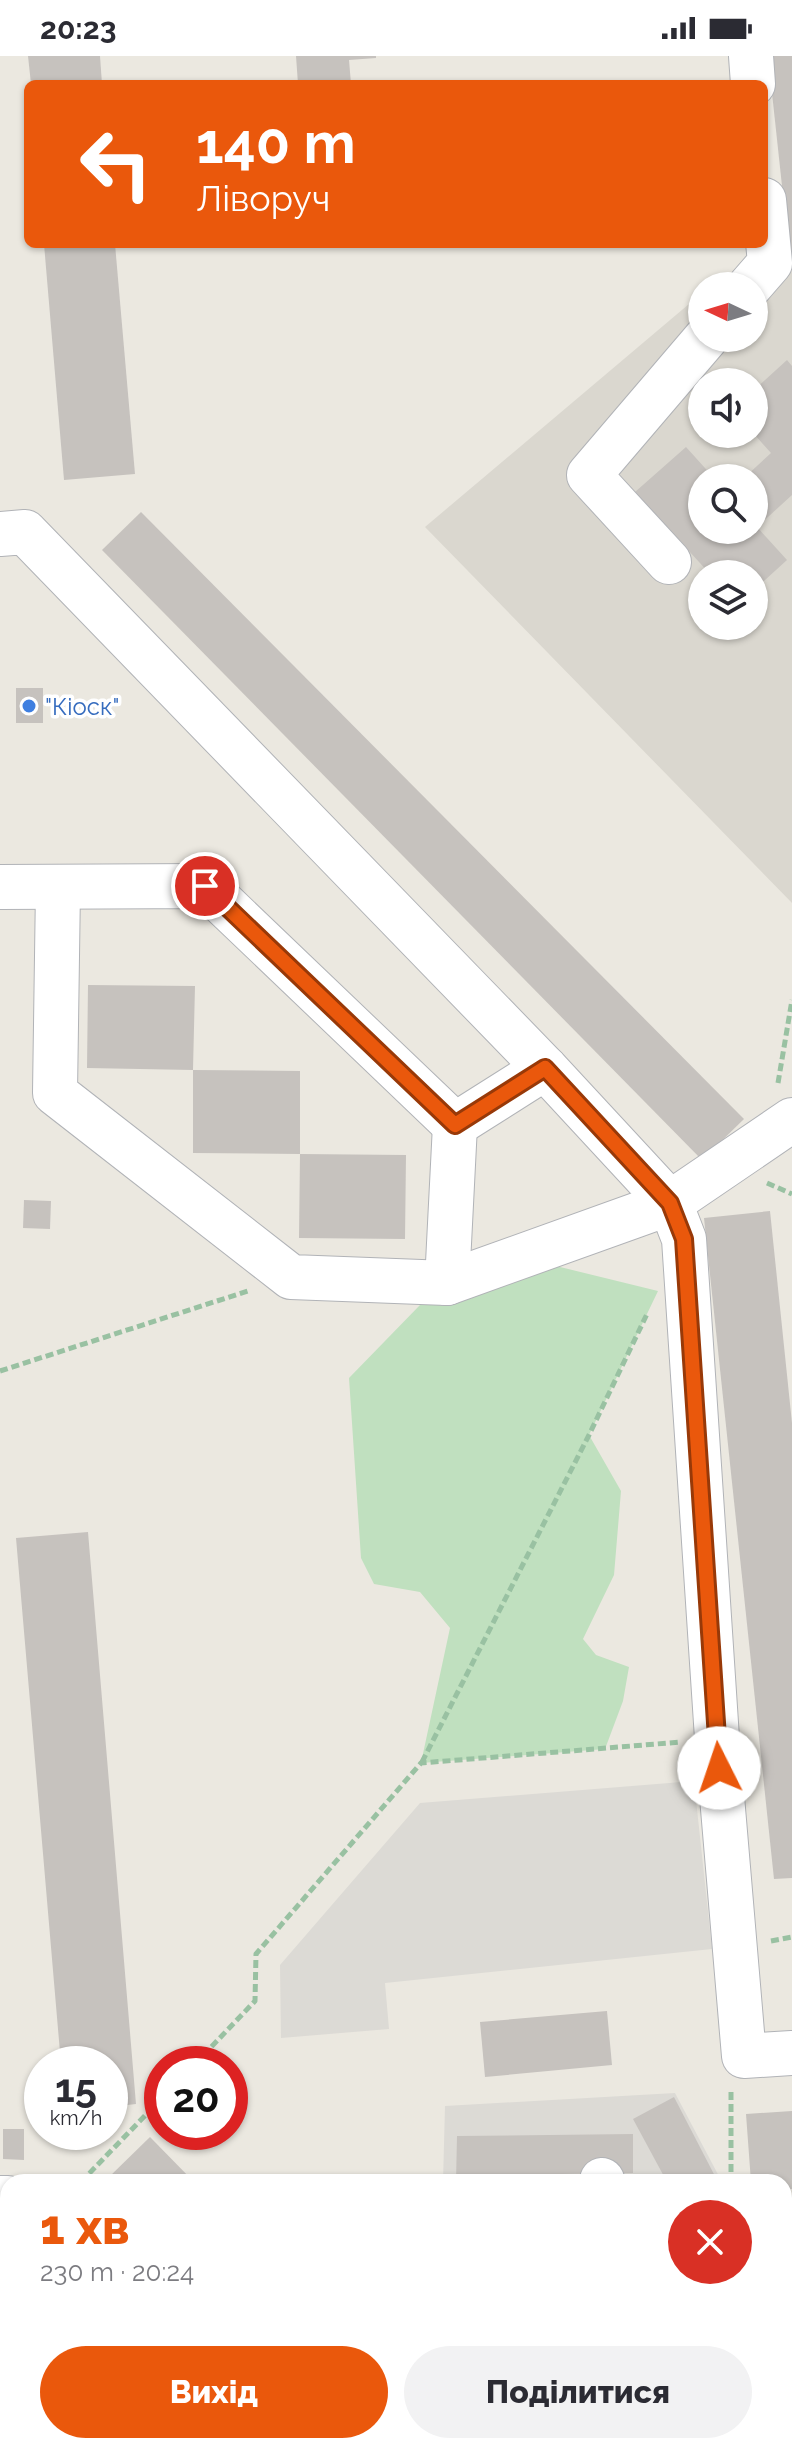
<!DOCTYPE html>
<html lang="uk">
<head>
<meta charset="utf-8">
<style>
	:root { --surface:#fff; --page:#f2f2f3; --text:#2b2b33; --muted:#7c7c81; --accent:#ea580c }
	body { margin:0; font-family:Raleway,sans-serif; background:var(--page); color:var(--text); height:100vh; display:flex; flex-direction:column; font-size:30px; white-space:nowrap }
	* { box-sizing:border-box; margin:0 }
	p { font-size:26px; color:var(--muted) }
	.icon { flex:none; width:44px; height:44px; fill:none; stroke:currentColor; stroke-width:2; stroke-linecap:round; stroke-linejoin:round }
	.map { position:relative; flex:1; overflow:hidden }
	.drawer { position:absolute; left:0px; top:2118px; width:792px; height:280px; display:flex; flex-direction:column; background:var(--surface); border-radius:24px 24px 0 0; box-shadow:0 2px 6px #0004 }
	.drawer>* { flex:none }
	.guide { position:absolute; left:24px; top:24px; width:744px; height:168px; border-radius:12px; box-shadow:0 2px 6px #0004; background:#ea580c; color:#fff; overflow:hidden }
	.needle { width:52px; rotate:274deg }
	.fabs { position:absolute; left:688px; top:216px; display:grid; gap:16px }
	.fabs a { display:grid; place-items:center; width:80px; height:80px; border-radius:50%; background:var(--surface); box-shadow:0 2px 6px #0004; font-size:40px }
	.speed { position:absolute; left:24px; top:1990px; display:flex; gap:16px; font-size:40px; font-weight:700; text-align:center }
	.speed>* { display:grid; place-content:center; width:104px; height:104px; border-radius:50%; background:var(--surface); box-shadow:0 2px 6px #0004; line-height:1 }
	.speed small { font-size:20px; font-weight:400 }
	.speed .limit { border:12px solid #d22; background:#fff; color:#111 }
	.pin { position:absolute; display:grid; place-items:center; width:68px; height:68px; color:#fff; margin:-34px; border:4px solid #fff; border-radius:50%; box-shadow:0 2px 8px #0007 }
	.me { position:absolute; width:88px; margin:-44px; rotate:356deg; stroke-linejoin:round; filter:drop-shadow(0 0 6px #0008) }
	.turn { display:flex; align-items:center; gap:28px; height:168px; padding:0 40px; font-size:36px }
	.turn .icon { width:104px; height:104px; stroke-width:2.5 }
	.turn b { display:block; font-size:56px; line-height:68px }
	.round { display:grid; place-items:center; flex:none; width:84px; height:84px; border-radius:42px; background:var(--page) }
	.overview { display:flex; align-items:center; justify-content:space-between; height:136px; padding:0 40px }
	h1 { font-size:48px; font-weight:800; line-height:60px; color:var(--accent) }
	.button { display:flex; gap:16px; margin-top:auto; padding:16px 40px }
	.button a { flex:1; height:92px; border-radius:48px; background:var(--accent); color:#fff; font-size:32px; font-weight:800; line-height:92px; text-align:center }
	.button a+a { background:var(--page); color:var(--text) }
	.status { display:flex; justify-content:space-between; align-items:center; height:56px; padding:0 40px; background:var(--surface); direction:ltr }
	.status svg { height:22px; fill:currentColor }
	.map>svg:first-child { display:block }
	.industrial { fill:#dcdad5 }
	.education { fill:#dad7cf; fill-rule:evenodd }
	.green { fill:#c0e0bf }
	.building { fill:#c6c2be }
	.lines { fill:none; stroke-linecap:round; stroke-linejoin:round }
	.minor-casing { stroke:#b1b3b7; stroke-width:46 }
	.path { stroke:#99c1a2; stroke-width:5; stroke-dasharray:8 4; stroke-linecap:butt }
	.minor { stroke:#fff; stroke-width:44 }
	.route-casing { stroke:#983908; stroke-width:20 }
	.route { stroke:#ea580c; stroke-width:14 }
	.shop-dot { fill:#3f7fe0; stroke:#fff; stroke-width:3 }
	.labels { text-anchor:middle; dominant-baseline:central; stroke-width:7; stroke-linejoin:round; paint-order:stroke }
	.shop-label { font-size:24px; fill:#366cbe; stroke:#fff; text-anchor:start }
</style>
</head>
<body>
<div class="status"><b>20:23</b><svg viewBox="0 0 49 12"><path d="M0 12V9h3v3zM5 12V6h3v6zM10 12V3h3v9zM15 12V0h3v12zM26 1h20v11H26zM47 4h2v5h-2z"/></svg></div>
<div class="map">
<svg width="792" height="2398" viewBox="0 0 792 2398">
	<rect width="100%" height="100%" fill="#ebe8e0"/>
	<g class="industrial">
		<polygon points="694,1725 712,1893 385,1927 389,1973 281,1982 280,1909 420,1747"/>
		<polygon points="675,2037 722,2126 443,2126 445,2050"/>
		<polygon points="642,2390 684,2390 675,2398 648,2398"/>
	</g>
	<path class="education" d="M792,215V847L425,471L702,237V282H754V230H710L713,227ZM702,326H754V378H702ZM702,422H754V474H702ZM702,518H754V570H702Z"/>
	<polygon class="green" points="556,1210 658,1235 589,1379 621,1435 614,1519 583,1583 596,1599 629,1611 623,1645 605,1693 421,1707 450,1572 420,1536 374,1528 361,1502 349,1322 420,1249"/>
	<g class="building">
		<polygon points="28,0 100,0 102,28 31,28"/>
		<polygon points="296,0 376,0 376,2 349,4 351,28 298,28"/>
		<polygon points="768,0 792,0 792,204 790,204"/>
		<polygon points="44,188 115,188 135,418 64,424"/>
		<polygon points="787,304 792,310 792,439 757,471 787,504 754,534 754,518 710,518 635,436 686,391 714,422 702,422 702,474 754,474 754,422 744,422 771,397 754,378 754,334"/>
		<polygon points="141,456 744,1063 702,1104 102,494"/>
		<rect x="16" y="632" width="27" height="35"/>
		<polygon points="88,929 195,930 193,1014 300,1015 300,1098 406,1099 405,1183 299,1182 300,1098 193,1097 193,1014 87,1012"/>
		<polygon points="24,1144 51,1145 50,1173 23,1172"/>
		<polygon points="770,1155 792,1367 792,1822 774,1823 704,1162"/>
		<polygon points="88,1476 136,2048 110,2051 110,2008 61,2008 16,1482"/>
		<polygon points="607,1955 612,2009 485,2021 480,1966"/>
		<polygon points="674,2041 718,2126 667,2126 633,2063"/>
		<polygon points="792,2055 792,2133 784,2134 784,2126 751,2126 746,2058"/>
		<polygon points="3,2073 24,2073 24,2104 3,2103"/>
		<polygon points="633,2078 633,2117 490,2119 488,2126 456,2126 457,2080"/>
		<polygon points="150,2081 194,2126 112,2126 108,2122"/>
		<polygon points="784,2250 792,2266 792,2293 784,2298"/>
		<polygon points="370,2390 452,2390 460,2398 377,2398"/>
	</g>
	<g class="lines">
		<g class="minor-casing">
			<g id="minor">
				<polyline points="751,0 753,28"/>
				<polyline points="750,230 770,207 764,144"/>
				<polyline points="0,478 25,476 545,1012 670,1147 684,1183 717,1682 744,2000 792,1997"/>
				<polyline points="669,506 589,419 706,282"/>
				<polyline points="0,831 205,830 455,1069 545,1012"/>
				<polyline points="58,832 55,1037 291,1221 447,1227 455,1069"/>
				<polyline points="447,1227 670,1147 792,1064"/>
				<polyline points="602,2124 603,2126"/>
				<polyline points="0,2142 8,2142"/>
				<polyline points="315,2390 323,2398"/>
				<polyline points="774,2390 778,2398"/>
			</g>
		</g>
		<g class="path">
			<polyline points="778,1027 792,944"/>
			<polyline points="767,1127 792,1138"/>
			<polyline points="0,1315 248,1235"/>
			<polyline points="422,1706 589,1379 647,1258"/>
			<polyline points="771,1885 792,1881"/>
			<polyline points="195,2008 255,1945 256,1898 421,1707 681,1686"/>
			<polyline points="731,2036 731,2121 734,2126"/>
			<polyline points="81,2126 162,2042"/>
			<polyline points="784,2223 792,2239"/>
			<polyline points="722,2398 727,2390"/>
		</g>
		<use href="#minor" class="minor"/>
	</g>
	<g class="lines">
		<g class="route-casing">
			<polyline id="route" points="205,830 455,1069 545,1012 670,1147 684,1183 719,1712"/>
		</g>
		<use href="#route" class="route"/>
	</g>
	<circle class="shop-dot" cx="29" cy="650" r="8"/>
	<g class="labels">
		<g class="shop-label">
			<text x="45" y="650">"Кіоск"</text>
		</g>
	</g>
</svg>
<div class="fabs">
<a><svg class="needle" viewBox="-14 -14 28 28"><path d="M0-13l5 13h-10z" fill="#e53935"/><path d="M0 13l5-13h-10z" fill="#7c7c81"/></svg></a>
<a><svg class="icon" aria-label="sound" viewBox="0 0 24 24"><path d="M4 9h4l5-4v14l-5-4H4zM17 9q2 3 0 6"/></svg></a>
<a><svg class="icon" aria-label="search" viewBox="0 0 24 24"><circle cx="10" cy="10" r="6"/><path d="M15 15l6 6"/></svg></a>
<a><svg class="icon" aria-label="layers" viewBox="0 0 24 24"><path d="M12 4l9 5-9 5-9-5zM3 14l9 5 9-5"/></svg></a>
</div>
<div class="speed"><div>15<small>km/h</small></div><div class="limit">20</div></div>
<div class="pin" style="left:205px;top:830px;background:#d93025"><svg class="icon" aria-label="arrive" viewBox="0 0 24 24"><path d="M6 21V4h12l-3 4 3 4H6"/></svg></div>
<svg class="me" style="left:719px;top:1712px" viewBox="-20 -20 40 40"><circle r="19" fill="#fff"/><path d="M0-13L10 11 0 6-10 11z" fill="#ea580c"/></svg>
<div class="guide">
<div class="turn"><svg class="icon" aria-label="left" viewBox="0 0 24 24"><path d="M17 20v-9H6M10 6l-5 5 5 5"/></svg><div><b>140 m</b>Ліворуч</div></div>
</div>
<section class="drawer">
<div class="overview"><div><h1>1 хв</h1><p>230 m · 20:24</p></div><a class="round" style="background:#d93025;color:#fff"><svg class="icon" aria-label="close" viewBox="0 0 24 24"><path d="M6 6l12 12M18 6L6 18"/></svg></a></div>
<div class="button"><a>Вихід</a><a>Поділитися</a></div>
</section>
</div>
</body>
</html>
